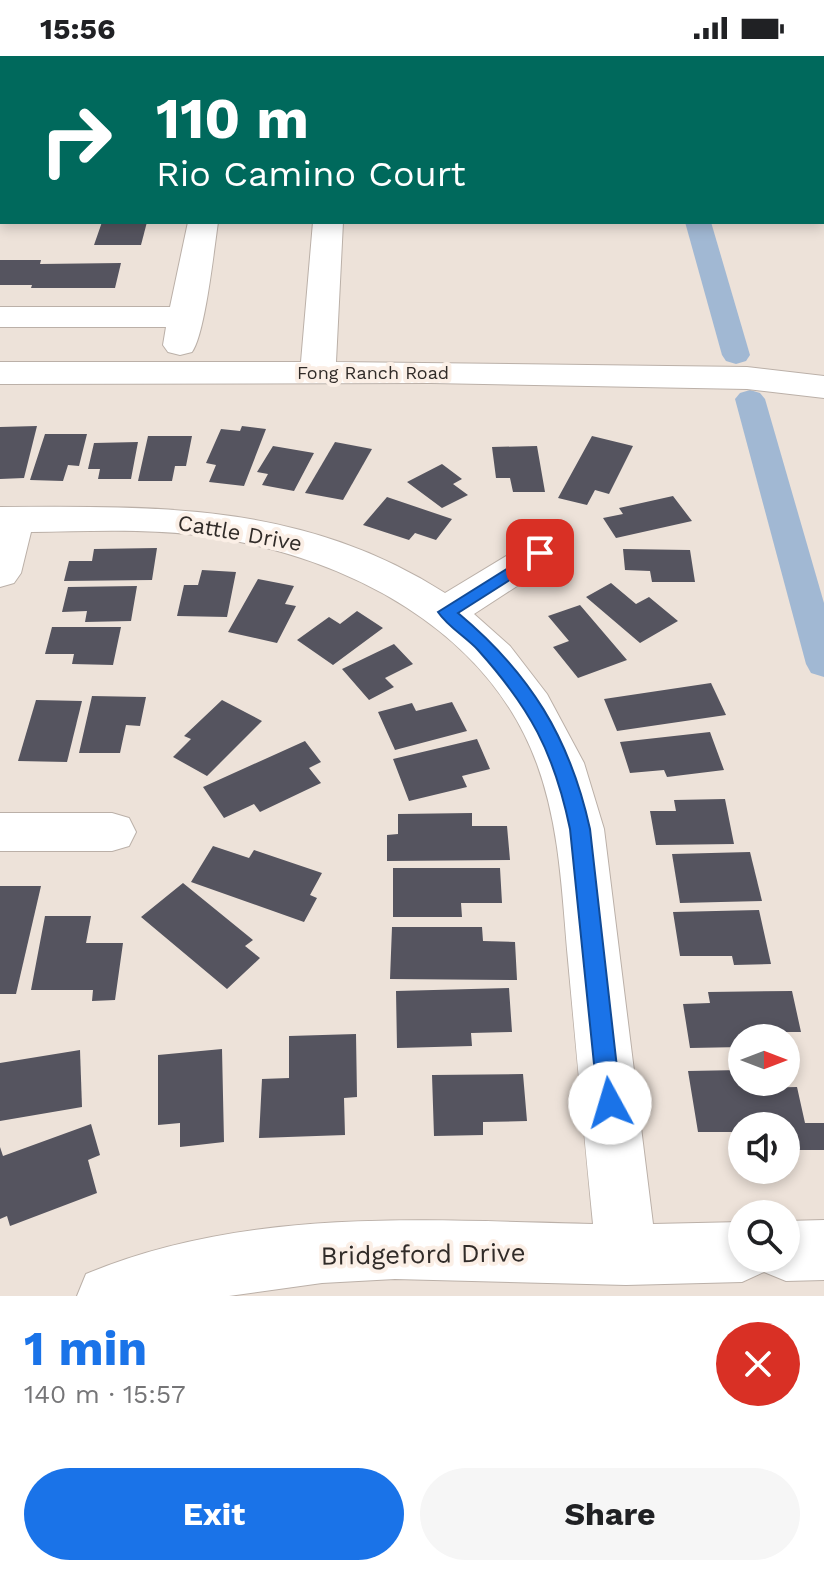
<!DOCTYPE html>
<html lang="en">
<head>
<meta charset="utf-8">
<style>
	:root { --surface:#fff; --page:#f6f6f6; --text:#202124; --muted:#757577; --accent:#1a73e8 }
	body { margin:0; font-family:"Work Sans",sans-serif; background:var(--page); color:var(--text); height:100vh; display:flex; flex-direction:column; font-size:30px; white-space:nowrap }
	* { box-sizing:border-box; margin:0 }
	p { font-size:26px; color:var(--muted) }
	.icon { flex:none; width:44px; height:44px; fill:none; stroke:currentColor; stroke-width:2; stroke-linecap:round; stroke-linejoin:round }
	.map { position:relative; height:1240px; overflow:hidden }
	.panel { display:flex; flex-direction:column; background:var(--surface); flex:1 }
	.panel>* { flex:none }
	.guide { position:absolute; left:0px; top:0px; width:824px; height:168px; box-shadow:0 4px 12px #0003; background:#00695c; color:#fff; overflow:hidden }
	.needle { width:52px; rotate:90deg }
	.controls { position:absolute; left:728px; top:968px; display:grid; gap:16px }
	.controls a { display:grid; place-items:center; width:72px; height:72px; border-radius:50%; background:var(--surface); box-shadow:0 4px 12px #0003; font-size:40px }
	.pin { position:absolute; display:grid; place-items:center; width:68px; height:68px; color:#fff; margin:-34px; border-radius:16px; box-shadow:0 4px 12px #0006 }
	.me { position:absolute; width:88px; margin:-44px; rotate:354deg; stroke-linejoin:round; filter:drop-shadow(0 0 6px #0008) }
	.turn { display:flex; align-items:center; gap:28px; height:168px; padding:0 24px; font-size:36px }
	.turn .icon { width:104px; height:104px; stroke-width:2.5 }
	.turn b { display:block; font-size:56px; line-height:68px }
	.round { display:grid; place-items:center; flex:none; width:84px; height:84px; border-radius:42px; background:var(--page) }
	.overview { display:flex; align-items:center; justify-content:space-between; height:136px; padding:0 24px }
	h1 { font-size:48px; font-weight:700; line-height:60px; color:var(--accent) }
	.button { display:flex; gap:16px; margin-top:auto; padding:16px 24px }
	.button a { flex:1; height:92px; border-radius:48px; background:var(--accent); color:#fff; font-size:32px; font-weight:700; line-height:92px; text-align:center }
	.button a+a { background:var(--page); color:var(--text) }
	.status { display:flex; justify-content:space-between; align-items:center; height:56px; padding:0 40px; background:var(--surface); direction:ltr }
	.status svg { height:22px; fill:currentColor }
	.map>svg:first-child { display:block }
	.green { fill:#b2c6ae }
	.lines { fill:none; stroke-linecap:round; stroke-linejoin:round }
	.canal { fill:#a1b8d3; fill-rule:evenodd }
	.building { fill:#55545f }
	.minor-casing { stroke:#bbb0a8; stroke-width:2 }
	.minor { fill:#fff; fill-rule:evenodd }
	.route { fill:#1a73e8; stroke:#114b97; stroke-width:2 }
	.labels { text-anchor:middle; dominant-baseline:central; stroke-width:8; stroke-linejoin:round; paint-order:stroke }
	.far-street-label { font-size:18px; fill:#302b28; stroke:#fbefe6 }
	.street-label { font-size:22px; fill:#302b28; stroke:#fbefe6 }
	.near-street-label { font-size:26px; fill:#302b28; stroke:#fbefe6 }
</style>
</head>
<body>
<div class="status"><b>15:56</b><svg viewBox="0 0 49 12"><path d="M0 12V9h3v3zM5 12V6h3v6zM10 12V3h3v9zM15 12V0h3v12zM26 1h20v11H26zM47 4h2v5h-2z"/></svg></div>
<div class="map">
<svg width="824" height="1240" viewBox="0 0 824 1240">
	<rect width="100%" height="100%" fill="#ede2d9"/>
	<polygon class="green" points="0,0 244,0 2,2 0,96"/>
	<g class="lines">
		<g class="canal">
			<rect x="640" y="0" width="22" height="2"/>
			<polygon points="685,166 711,166 750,299 746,305 736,308 726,305 722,299"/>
			<polygon points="750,334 760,337 765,343 824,547 824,621 811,617 806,608 735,343 740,337"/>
		</g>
	</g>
	<g class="building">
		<polygon points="102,166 147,166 141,189 94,189"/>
		<polygon points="0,204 41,204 40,208 121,207 115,232 31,232 32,229 0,229"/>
		<polygon points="37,370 24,422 0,423 0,371"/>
		<polygon points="242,370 266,373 244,430 209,426 216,409 206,407 221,373 240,375"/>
		<polygon points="45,378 87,378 79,410 68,409 63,425 30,424"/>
		<polygon points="148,380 192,380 186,410 175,410 172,425 138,425"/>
		<polygon points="592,380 633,390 609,438 595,434 587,449 558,442"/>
		<polygon points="138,386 131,423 98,423 100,413 88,413 94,387"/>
		<polygon points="335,386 372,393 343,444 305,437"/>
		<polygon points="273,390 314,397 294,435 262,429 268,418 257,416"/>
		<polygon points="537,390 545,436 513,436 510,422 496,422 492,391"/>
		<polygon points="442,408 462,423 453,428 468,439 442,452 407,426"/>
		<polygon points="673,440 692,465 616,482 603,462 623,458 619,452"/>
		<polygon points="387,441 452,463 436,484 415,477 409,484 363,469"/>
		<polygon points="157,492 152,524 64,525 69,505 92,505 94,493"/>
		<polygon points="623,493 690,494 695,526 652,526 650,515 625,514"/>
		<polygon points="202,514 236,516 227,561 177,560 184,529 198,529"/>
		<polygon points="258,523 294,530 285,548 296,550 277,587 228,576"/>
		<polygon points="611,527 636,548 649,541 678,565 640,587 586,541"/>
		<polygon points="137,530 131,565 85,566 87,555 62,556 68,531"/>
		<polygon points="580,549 627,604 578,622 553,591 569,585 548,560"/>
		<polygon points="357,555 383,572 333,609 297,584 329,561 340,568"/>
		<polygon points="52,571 121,571 113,609 72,608 74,598 45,598"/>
		<polygon points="394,588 413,608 385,622 394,631 369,644 342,613"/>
		<polygon points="711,627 726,659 617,675 604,643"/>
		<polygon points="92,640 146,641 140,670 126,669 120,697 79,697"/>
		<polygon points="36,644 82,645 67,706 18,705"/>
		<polygon points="222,644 262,665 207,720 173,701 191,683 184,680"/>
		<polygon points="452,646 467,675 395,694 378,656 412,647 416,655"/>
		<polygon points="710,676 724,714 667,721 664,714 630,717 620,686"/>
		<polygon points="477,683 490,713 462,720 467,731 409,745 393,703"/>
		<polygon points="305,685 321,706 309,712 321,727 260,756 254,748 224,762 203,731"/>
		<polygon points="725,743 734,788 656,789 650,755 676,755 674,744"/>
		<polygon points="472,757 472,770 507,770 510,804 387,805 387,779 398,778 398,758"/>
		<polygon points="213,790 249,802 254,794 322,817 310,839 317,842 304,866 191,826"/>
		<polygon points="750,796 762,845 680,847 672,798"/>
		<polygon points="393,812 500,812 502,847 461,847 462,861 393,861"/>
		<polygon points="183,827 253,884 245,890 260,902 227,933 141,861"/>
		<polygon points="0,830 41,830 16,938 0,938"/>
		<polygon points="759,854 771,908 734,909 732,900 680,900 673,856"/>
		<polygon points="45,860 91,860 86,887 123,887 115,944 92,945 93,934 31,934"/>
		<polygon points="392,871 482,871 483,885 515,886 517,924 390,923"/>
		<polygon points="509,932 512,976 471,977 472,990 397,992 396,935"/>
		<polygon points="792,935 801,976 778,976 779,982 742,982 742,991 690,992 683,948 710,947 708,936"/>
		<polygon points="356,978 357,1041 344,1042 345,1079 259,1082 262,1023 289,1022 289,980"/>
		<polygon points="222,993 224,1086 180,1091 180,1067 158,1069 158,999"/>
		<polygon points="80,994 82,1051 0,1065 0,1007"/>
		<polygon points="740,1014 744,1032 797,1031 805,1067 824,1067 824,1094 786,1094 786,1070 742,1070 742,1095 737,1095 734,1076 698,1076 688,1015"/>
		<polygon points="523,1018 527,1065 483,1066 483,1079 434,1080 432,1019"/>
		<polygon points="91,1068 100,1099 88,1104 97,1137 10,1170 7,1160 0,1163 0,1091 3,1100"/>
	</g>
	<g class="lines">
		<g class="minor-casing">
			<g id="minor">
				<path d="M188,166H218C214,194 205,278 192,296L180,299L168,296L163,289L166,271H0V251H170Z"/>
				<polygon points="313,166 343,166 336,306 747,311 824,320 824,342 747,333 431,327 0,328 0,306 301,306"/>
				<path d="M0,451C162,450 303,447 445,537L526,488L540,484L554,488L560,497L554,506L474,558L510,590L547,638L584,707L604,773L653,1168L742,1166V1202H786V1165L824,1164V1224L786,1225L764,1216L742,1226L626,1229L395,1223L322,1227L229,1240H77L86,1218C247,1151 423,1164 593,1168C584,1080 576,992 568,904C562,838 560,771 537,708C488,573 346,501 212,481C153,472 91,475 31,476L21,517L14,527L0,531Z"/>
				<polygon points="0,757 112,757 129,762 136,776 129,790 112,795 0,795"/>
			</g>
		</g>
		<use href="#minor" class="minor"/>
	</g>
	<path class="route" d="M540,492L546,493L548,497L546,501L458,557C530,617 570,682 590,773L621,1047L618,1054L610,1057L602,1054L598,1047L570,773C554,696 530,652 478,594C466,581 448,571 438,556Z"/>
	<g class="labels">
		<g class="far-street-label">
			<text x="373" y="316">Fong Ranch Road</text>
		</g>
		<g class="street-label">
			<text transform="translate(240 477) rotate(10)">Cattle Drive</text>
		</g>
		<g class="near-street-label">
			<text transform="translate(423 1198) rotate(-1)">Bridgeford Drive</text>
		</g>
	</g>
</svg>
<div class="controls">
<a><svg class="needle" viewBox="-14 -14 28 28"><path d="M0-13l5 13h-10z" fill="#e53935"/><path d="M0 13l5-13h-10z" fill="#757577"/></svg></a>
<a><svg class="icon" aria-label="sound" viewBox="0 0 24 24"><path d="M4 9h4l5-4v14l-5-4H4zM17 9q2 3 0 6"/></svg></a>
<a><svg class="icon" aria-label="search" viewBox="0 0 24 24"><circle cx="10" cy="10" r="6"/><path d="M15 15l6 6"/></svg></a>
</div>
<div class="pin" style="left:540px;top:497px;background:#d93025"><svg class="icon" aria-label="arrive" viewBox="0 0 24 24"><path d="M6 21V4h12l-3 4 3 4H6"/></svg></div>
<svg class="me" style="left:610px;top:1047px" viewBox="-20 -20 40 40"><circle r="19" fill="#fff"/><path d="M0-13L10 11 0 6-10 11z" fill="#1a73e8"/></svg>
<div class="guide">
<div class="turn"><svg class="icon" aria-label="right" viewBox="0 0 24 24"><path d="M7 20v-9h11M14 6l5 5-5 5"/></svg><div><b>110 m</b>Rio Camino Court</div></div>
</div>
</div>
<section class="panel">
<div class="overview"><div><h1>1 min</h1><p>140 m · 15:57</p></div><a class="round" style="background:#d93025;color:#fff"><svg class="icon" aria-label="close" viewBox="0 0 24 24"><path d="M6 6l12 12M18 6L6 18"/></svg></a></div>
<div class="button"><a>Exit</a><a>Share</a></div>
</section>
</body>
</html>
